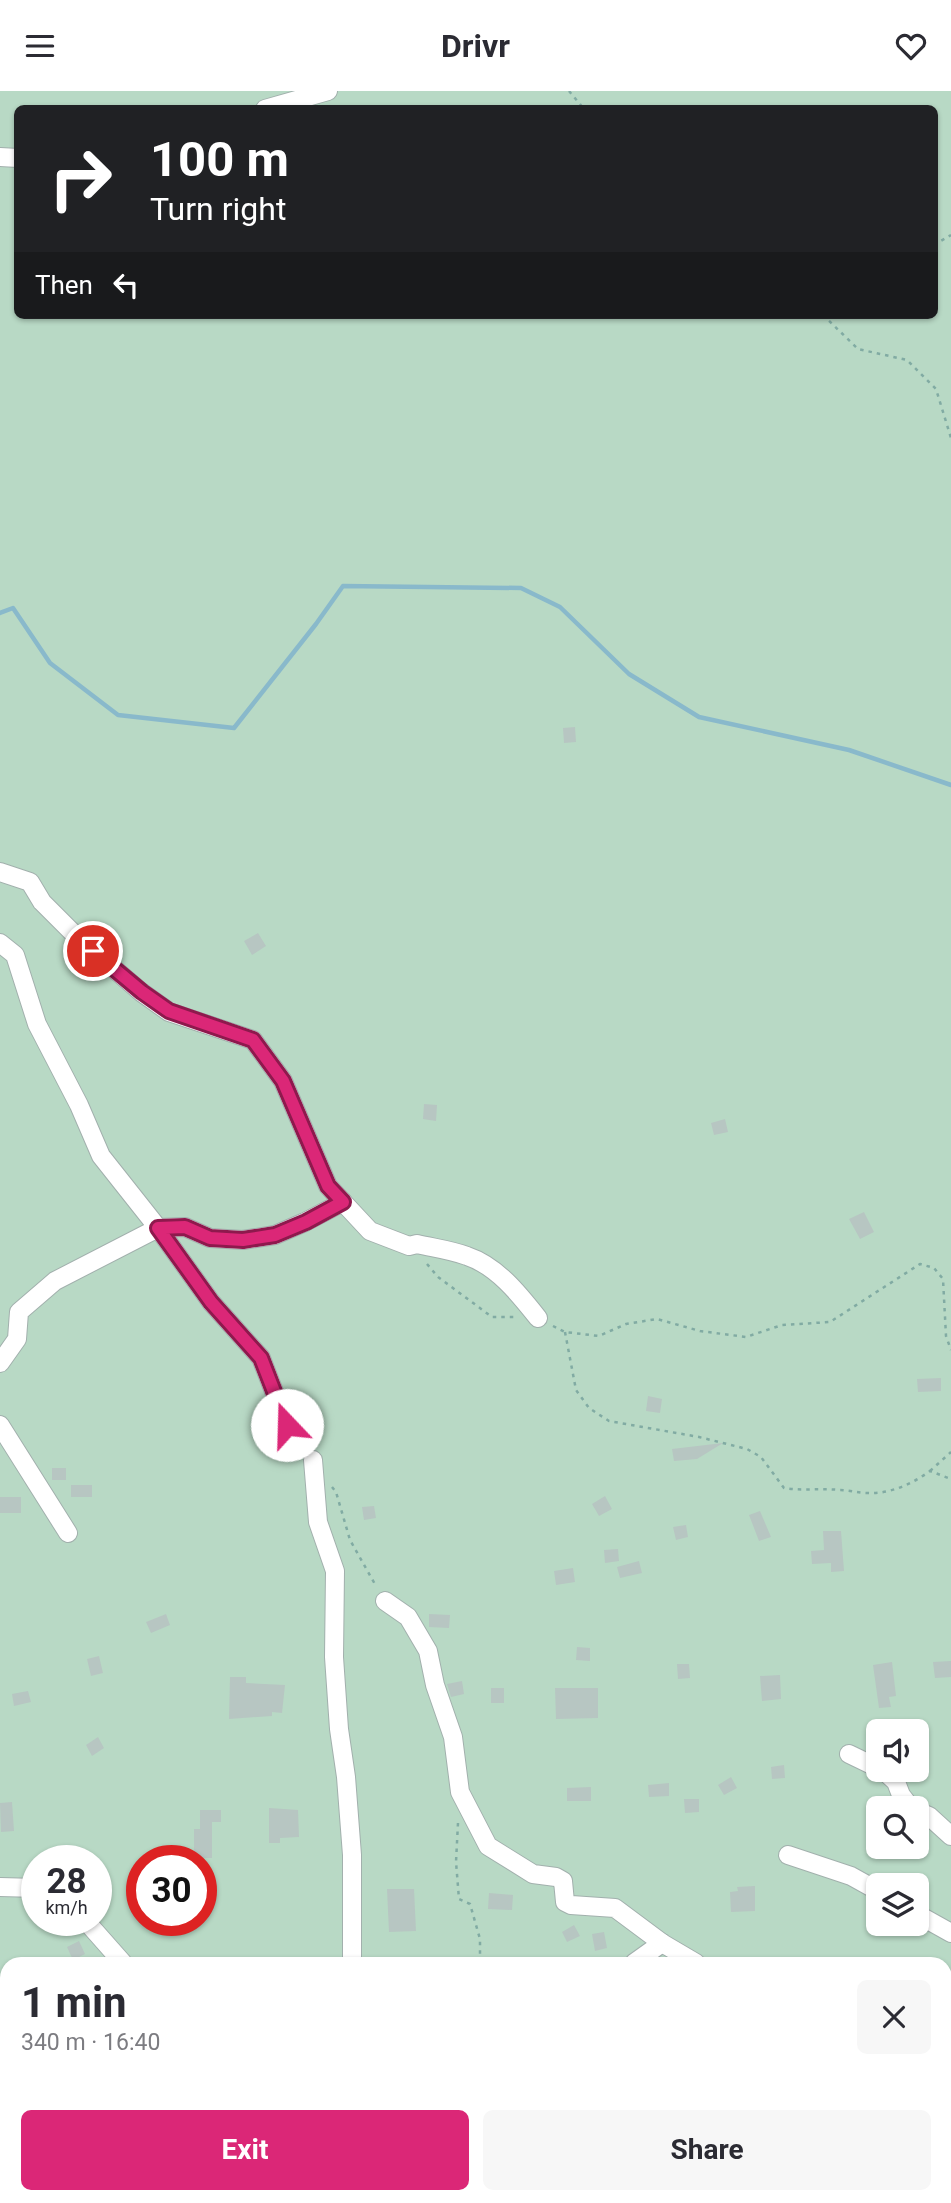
<!DOCTYPE html>
<html lang="en">
<head>
<meta charset="utf-8">
<style>
	:root { --surface:#fff; --page:#f7f7f7; --text:#2b2b33; --muted:#7c7c81; --accent:#db2777 }
	body { margin:0; font-family:Roboto,sans-serif; background:var(--page); color:var(--text); height:100vh; display:flex; flex-direction:column; font-size:26px; white-space:nowrap }
	* { box-sizing:border-box; margin:0 }
	p { font-size:23px; color:var(--muted) }
	.icon { flex:none; width:38px; height:38px; fill:none; stroke:currentColor; stroke-width:2; stroke-linecap:round; stroke-linejoin:round }
	.map { position:relative; flex:1; overflow:hidden }
	.sheet { position:absolute; left:0px; top:1866px; width:952px; height:247px; display:flex; flex-direction:column; background:var(--surface); border-radius:21px 21px 0 0; box-shadow:0 2px 5px #0004 }
	.sheet>* { flex:none }
	.guide { position:absolute; left:14px; top:14px; width:924px; height:214px; border-radius:10px; box-shadow:0 2px 5px #0004; background:#202124; color:#fff; overflow:hidden }
	.fabs { position:absolute; left:866px; top:1628px; display:grid; gap:14px }
	.fabs a { display:grid; place-items:center; width:63px; height:63px; border-radius:10px; background:var(--surface); box-shadow:0 2px 5px #0004; font-size:35px }
	.speed { position:absolute; left:21px; top:1754px; display:flex; gap:14px; font-size:35px; font-weight:700; text-align:center }
	.speed>* { display:grid; place-content:center; width:91px; height:91px; border-radius:50%; background:var(--surface); box-shadow:0 2px 5px #0004; line-height:1 }
	.speed small { font-size:18px; font-weight:400 }
	.speed .limit { border:10px solid #d22; background:#fff; color:#111 }
	.pin { position:absolute; display:grid; place-items:center; width:60px; height:60px; color:#fff; margin:-30px; border:4px solid #fff; border-radius:50%; box-shadow:0 2px 7px #0007 }
	.me { position:absolute; width:77px; margin:-38px; rotate:339deg; stroke-linejoin:round; filter:drop-shadow(0 0 5px #0008) }
	.turn { display:flex; align-items:center; gap:24px; height:147px; padding:0 21px; font-size:32px }
	.turn .icon { width:91px; height:91px; stroke-width:2.5 }
	.turn b { display:block; font-size:49px; line-height:60px }
	.then { display:flex; align-items:center; height:66px; padding:0 21px; background:#0003; gap:14px; font-size:26px }
	.round { display:grid; place-items:center; flex:none; width:74px; height:74px; border-radius:10px; background:var(--page) }
	.summary { display:flex; align-items:center; justify-content:space-between; height:119px; padding:0 21px }
	h1 { font-size:42px; font-weight:700; line-height:52px }
	.cta { display:flex; gap:14px; margin-top:auto; padding:14px 21px }
	.cta a { flex:1; height:80px; border-radius:10px; background:var(--accent); color:#fff; font-size:28px; font-weight:700; line-height:80px; text-align:center }
	.cta a+a { background:var(--page); color:var(--text) }
	header { display:flex; justify-content:space-between; align-items:center; height:91px; padding:0 21px; background:var(--surface); font-size:32px; font-weight:700 }
	.map>svg:first-child { display:block }
	.green { fill:#b8d9c5; fill-rule:evenodd }
	.lines { fill:none; stroke-linecap:round; stroke-linejoin:round }
	.stream { stroke:#89b9cb; stroke-width:4.5 }
	.building { fill:#b7c6c2 }
	.minor-casing { stroke:#a2b0ad; stroke-width:20 }
	.path { stroke:#81aba3; stroke-width:2.5; stroke-dasharray:3.5 5; stroke-linecap:butt }
	.minor { stroke:#fff; stroke-width:18 }
	.route-casing { stroke:#8e194d; stroke-width:18 }
	.route { stroke:#db2777; stroke-width:12 }
</style>
</head>
<body>
<header><svg class="icon" aria-label="menu" viewBox="0 0 24 24"><path d="M4 6h16M4 12h16M4 18h16"/></svg>Drivr<svg class="icon" aria-label="heart" viewBox="0 0 24 24"><path d="M12 20l-8-8c-3-5 5-10 8-4 3-6 11-1 8 4z"/></svg></header>
<div class="map">
<svg width="951" height="2112" viewBox="0 0 951 2112">
	<rect width="100%" height="100%" fill="#dfe9e6"/>
	<path class="green" d="M0,0H951V2112H0ZM18,18H934V224H18ZM878,1640H917V1678H878ZM878,1717H917V1755H878ZM37,1769H96V1829H37ZM142,1769H201V1829H142ZM878,1794H917V1832H878ZM7,1872H945V2105H7Z"/>
	<g class="lines">
		<polyline class="stream" points="0,522 13,517 50,572 118,624 234,637 316,533 343,495 521,497 560,516 629,583 699,626 849,659 951,694"/>
	</g>
	<g class="building">
		<polygon points="575,636 576,651 564,652 563,637"/>
		<polygon points="258,842 266,855 252,864 244,850"/>
		<polygon points="424,1013 437,1014 436,1030 423,1028"/>
		<polygon points="725,1028 728,1041 714,1044 711,1032"/>
		<polygon points="864,1121 874,1141 860,1148 849,1128"/>
		<polygon points="941,1287 941,1300 918,1301 917,1288"/>
		<polygon points="648,1305 662,1308 660,1322 646,1320"/>
		<polygon points="723,1352 697,1368 674,1370 672,1358"/>
		<rect x="52" y="1377" width="14" height="12"/>
		<rect x="71" y="1394" width="21" height="12"/>
		<polygon points="605,1405 612,1418 599,1425 592,1413"/>
		<rect x="0" y="1406" width="21" height="16"/>
		<polygon points="374,1415 376,1427 364,1429 362,1416"/>
		<polygon points="760,1420 771,1446 759,1450 749,1424"/>
		<polygon points="686,1434 688,1446 676,1449 673,1436"/>
		<polygon points="823,1440 841,1440 844,1480 831,1481 831,1472 812,1473 811,1460 824,1459"/>
		<polygon points="618,1458 619,1470 605,1472 604,1459"/>
		<polygon points="639,1470 642,1482 620,1487 617,1476"/>
		<polygon points="573,1477 575,1491 556,1494 554,1480"/>
		<polygon points="166,1523 170,1534 151,1542 146,1531"/>
		<polygon points="429,1523 450,1524 449,1537 429,1536"/>
		<polygon points="577,1556 590,1557 590,1570 576,1569"/>
		<polygon points="99,1565 103,1582 91,1585 87,1568"/>
		<polygon points="951,1570 951,1586 935,1587 933,1571"/>
		<polygon points="892,1571 896,1605 889,1606 891,1616 879,1617 873,1574"/>
		<polygon points="677,1573 689,1573 690,1587 678,1588"/>
		<polygon points="780,1584 781,1608 762,1610 760,1585"/>
		<polygon points="230,1586 246,1586 246,1592 285,1594 282,1622 272,1621 272,1625 229,1628"/>
		<polygon points="462,1590 464,1603 451,1606 447,1593"/>
		<rect x="491" y="1597" width="13" height="15"/>
		<polygon points="555,1597 598,1597 598,1627 556,1628"/>
		<polygon points="28,1600 31,1611 14,1615 12,1603"/>
		<polygon points="98,1646 104,1657 92,1665 86,1654"/>
		<polygon points="784,1674 785,1687 772,1688 771,1676"/>
		<polygon points="731,1686 737,1697 724,1704 718,1694"/>
		<polygon points="669,1692 669,1705 649,1706 648,1694"/>
		<polygon points="591,1696 591,1710 567,1710 567,1697"/>
		<polygon points="684,1708 699,1708 699,1721 685,1722"/>
		<polygon points="12,1711 14,1740 1,1741 0,1712"/>
		<polygon points="269,1717 298,1719 299,1746 280,1747 280,1752 269,1752"/>
		<polygon points="200,1719 221,1719 221,1731 212,1731 212,1767 194,1767 194,1738 200,1738"/>
		<polygon points="755,1795 755,1820 731,1821 730,1801 738,1800 737,1796"/>
		<polygon points="387,1798 414,1798 416,1840 389,1841"/>
		<polygon points="489,1802 513,1804 512,1819 488,1818"/>
		<polygon points="574,1834 580,1845 567,1851 562,1841"/>
		<polygon points="604,1841 607,1857 595,1860 592,1843"/>
		<polygon points="79,1850 85,1863 73,1869 67,1856"/>
	</g>
	<g class="lines">
		<g class="minor-casing">
			<g id="minor">
				<polyline points="265,18 328,0"/>
				<polyline points="0,66 18,67"/>
				<path d="M0,781L30,791L42,811L77,846L141,901L169,921L253,949L283,990L328,1095L370,1140L409,1155L417,1153C434,1157 451,1159 467,1165C497,1175 519,1203 538,1227"/>
				<polyline points="0,852 15,864 37,933 79,1014 101,1065 158,1137 211,1211 261,1267 287,1334"/>
				<polyline points="0,1272 17,1248 19,1221 55,1190 158,1137 185,1136 210,1147 243,1149 275,1144 305,1131 343,1111"/>
				<polyline points="0,1334 68,1442"/>
				<polyline points="313,1369 318,1431 335,1480 334,1566 339,1638 346,1686 352,1764 352,1872"/>
				<polyline points="385,1510 408,1526 428,1560 435,1594 453,1646 460,1701 488,1755 533,1783 556,1786 563,1790 565,1811 571,1814 615,1817 662,1852 696,1872"/>
				<polyline points="849,1663 878,1677"/>
				<polyline points="882,1678 896,1691 901,1704 911,1717"/>
				<polyline points="917,1720 929,1725 951,1745"/>
				<polyline points="788,1764 851,1785 878,1800"/>
				<polyline points="0,1796 37,1797"/>
				<polyline points="917,1823 951,1842"/>
				<polyline points="85,1829 123,1872"/>
				<polyline points="634,1872 662,1852"/>
				<polyline points="945,1996 951,1995"/>
				<polyline points="367,2105 367,2112"/>
				<polyline points="635,2105 637,2112"/>
				<polyline points="507,2112 518,2105"/>
			</g>
		</g>
		<g class="path">
			<polyline points="569,0 584,18"/>
			<polyline points="934,154 951,144"/>
			<polyline points="823,224 858,258 907,269 936,298 951,347"/>
			<polyline points="427,1173 438,1186 492,1226 517,1226"/>
			<polyline points="553,1235 565,1241 599,1245 626,1233 657,1228 700,1240 746,1246 782,1234 830,1231 920,1173 934,1177 943,1188 946,1245 951,1259"/>
			<path d="M565,1241L576,1299L589,1317L609,1330L699,1346L747,1358L761,1366L784,1397C803,1400 821,1397 840,1399C849,1399 858,1402 868,1402C890,1403 912,1393 930,1380L951,1388"/>
			<polyline points="930,1380 951,1361"/>
			<polyline points="332,1396 336,1401 350,1449 376,1495"/>
			<polyline points="458,1732 456,1771 459,1808 470,1813 480,1848 480,1872"/>
		</g>
		<use href="#minor" class="minor"/>
	</g>
	<g class="lines">
		<g class="route-casing">
			<polyline id="route" points="93,860 142,901 169,920 253,949 283,990 328,1095 343,1111 306,1131 275,1144 243,1149 210,1147 185,1136 158,1137 211,1211 261,1267 287,1334"/>
		</g>
		<use href="#route" class="route"/>
	</g>
</svg>
<div class="fabs">
<a><svg class="icon" aria-label="sound" viewBox="0 0 24 24"><path d="M4 9h4l5-4v14l-5-4H4zM17 9q2 3 0 6"/></svg></a>
<a><svg class="icon" aria-label="search" viewBox="0 0 24 24"><circle cx="10" cy="10" r="6"/><path d="M15 15l6 6"/></svg></a>
<a><svg class="icon" aria-label="layers" viewBox="0 0 24 24"><path d="M12 4l9 5-9 5-9-5zM3 14l9 5 9-5"/></svg></a>
</div>
<div class="speed"><div>28<small>km/h</small></div><div class="limit">30</div></div>
<div class="pin" style="left:93px;top:860px;background:#d93025"><svg class="icon" aria-label="arrive" viewBox="0 0 24 24"><path d="M6 21V4h12l-3 4 3 4H6"/></svg></div>
<svg class="me" style="left:287px;top:1334px" viewBox="-20 -20 40 40"><circle r="19" fill="#fff"/><path d="M0-13L10 11 0 6-10 11z" fill="#db2777"/></svg>
<div class="guide">
<div class="turn"><svg class="icon" aria-label="right" viewBox="0 0 24 24"><path d="M7 20v-9h11M14 6l5 5-5 5"/></svg><div><b>100 m</b>Turn right</div></div>
<div class="then">Then<svg class="icon" aria-label="left" viewBox="0 0 24 24"><path d="M17 20v-9H6M10 6l-5 5 5 5"/></svg></div>
</div>
<section class="sheet">
<div class="summary"><div><h1>1 min</h1><p>340 m · 16:40</p></div><a class="round"><svg class="icon" aria-label="close" viewBox="0 0 24 24"><path d="M6 6l12 12M18 6L6 18"/></svg></a></div>
<div class="cta"><a>Exit</a><a>Share</a></div>
</section>
</div>
</body>
</html>
